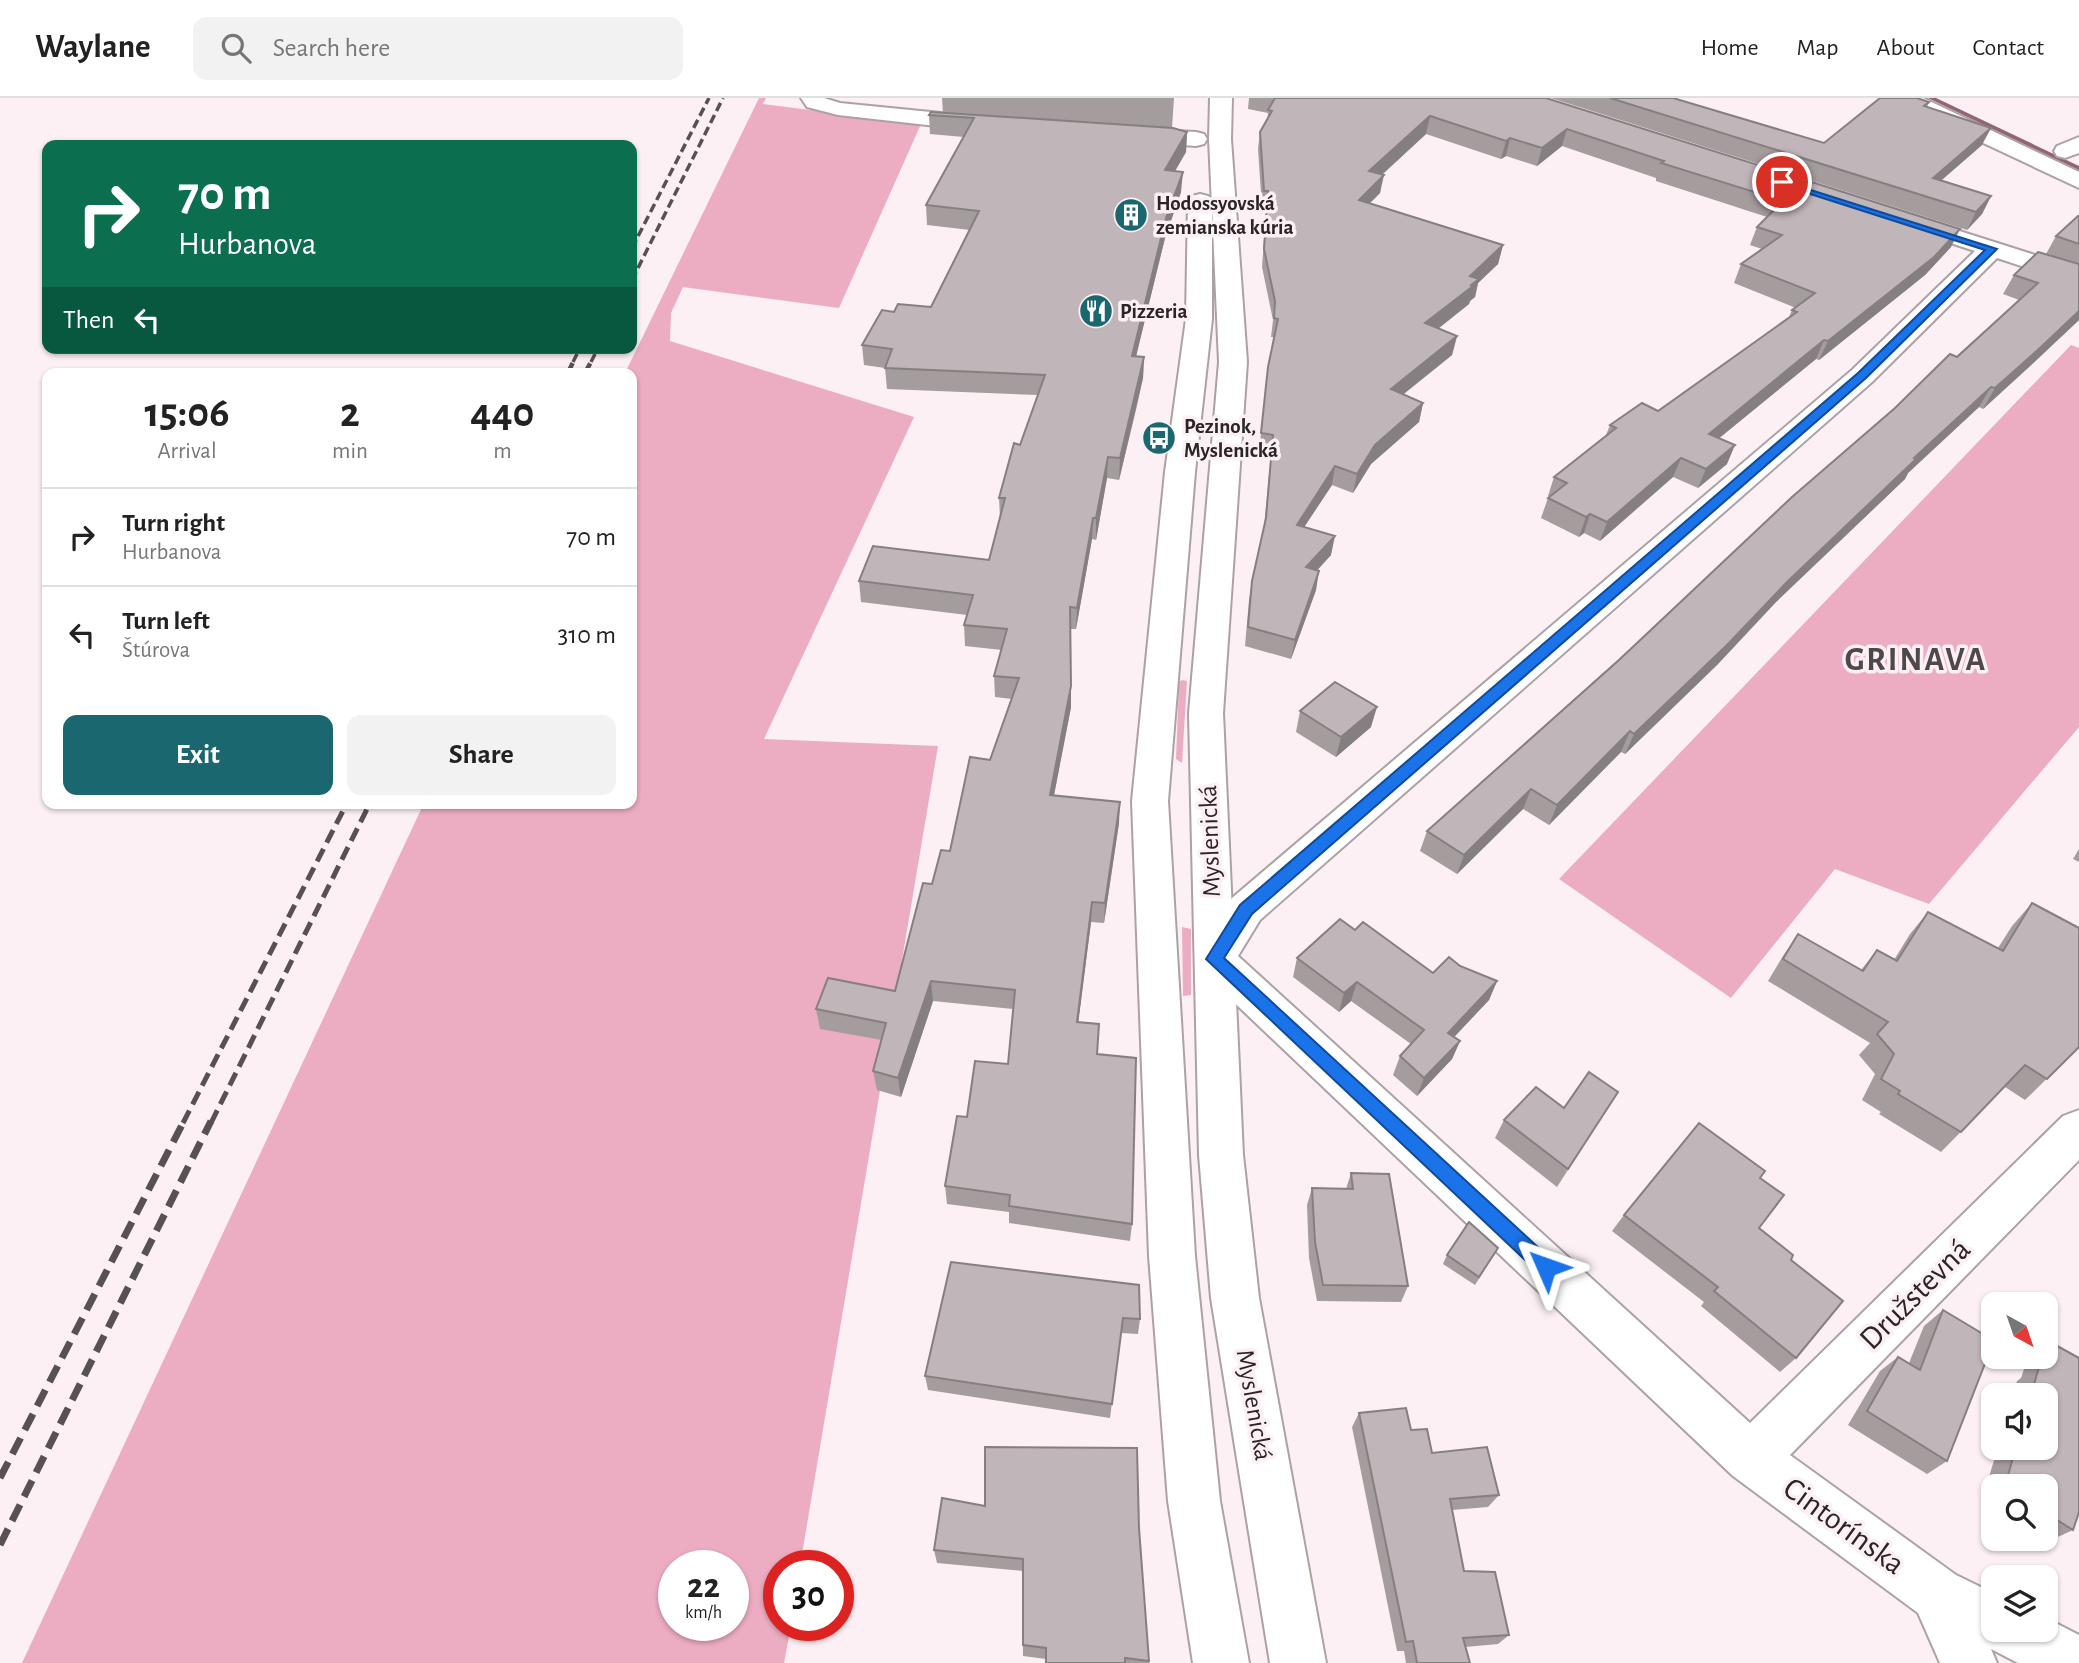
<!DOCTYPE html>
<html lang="en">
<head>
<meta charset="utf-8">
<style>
	:root { --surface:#fff; --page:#f2f2f2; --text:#222; --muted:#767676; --line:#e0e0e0; --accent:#1b676f }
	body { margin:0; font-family:"Alegreya Sans",sans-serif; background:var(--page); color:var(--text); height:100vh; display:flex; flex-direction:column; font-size:26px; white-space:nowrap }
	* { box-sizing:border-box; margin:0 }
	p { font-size:23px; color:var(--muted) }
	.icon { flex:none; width:38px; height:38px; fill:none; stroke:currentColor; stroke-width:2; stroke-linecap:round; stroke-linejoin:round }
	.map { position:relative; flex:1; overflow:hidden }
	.drawer { position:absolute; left:42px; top:270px; width:595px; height:441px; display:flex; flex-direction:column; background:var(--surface); border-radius:14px; box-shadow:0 2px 5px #0004 }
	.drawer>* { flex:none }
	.top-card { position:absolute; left:42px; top:42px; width:595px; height:214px; border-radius:14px; box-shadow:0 2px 5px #0004; background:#0b6e4f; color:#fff; overflow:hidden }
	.needle { width:46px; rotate:140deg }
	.buttons { position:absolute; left:1981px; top:1194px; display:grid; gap:14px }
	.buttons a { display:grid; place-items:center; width:77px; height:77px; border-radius:14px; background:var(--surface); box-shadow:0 2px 5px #0004; font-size:35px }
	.speed { position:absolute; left:658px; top:1452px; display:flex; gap:14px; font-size:35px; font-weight:700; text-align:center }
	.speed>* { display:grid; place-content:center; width:91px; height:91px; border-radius:50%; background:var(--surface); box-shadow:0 2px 5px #0004; line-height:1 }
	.speed small { font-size:18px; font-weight:400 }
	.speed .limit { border:10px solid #d22; background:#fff; color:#111 }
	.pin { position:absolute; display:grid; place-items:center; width:60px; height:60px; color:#fff; margin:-30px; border:4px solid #fff; border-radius:50%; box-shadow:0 2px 7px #0007 }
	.me { position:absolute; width:77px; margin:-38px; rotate:313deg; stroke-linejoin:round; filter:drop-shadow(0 0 5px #0008) }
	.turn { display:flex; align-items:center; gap:24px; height:147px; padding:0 21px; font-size:32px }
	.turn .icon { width:91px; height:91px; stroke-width:2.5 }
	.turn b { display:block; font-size:49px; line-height:60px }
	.then { display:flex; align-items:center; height:66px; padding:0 21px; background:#0003; gap:14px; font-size:26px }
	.eta { display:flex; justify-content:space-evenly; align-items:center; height:119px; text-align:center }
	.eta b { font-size:42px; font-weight:600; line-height:49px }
	.action { display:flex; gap:14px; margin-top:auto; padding:14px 21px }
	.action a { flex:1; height:80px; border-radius:14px; background:var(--accent); color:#fff; font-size:28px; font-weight:600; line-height:80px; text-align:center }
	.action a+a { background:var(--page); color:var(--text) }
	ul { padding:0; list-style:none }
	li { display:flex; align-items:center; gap:21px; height:98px; padding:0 21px; border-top:2px solid var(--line) }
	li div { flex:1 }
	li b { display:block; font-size:26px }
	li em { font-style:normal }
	header { display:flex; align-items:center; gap:42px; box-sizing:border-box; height:98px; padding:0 35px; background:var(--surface); border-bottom:2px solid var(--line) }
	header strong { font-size:33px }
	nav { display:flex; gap:38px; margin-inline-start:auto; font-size:24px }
	.search { width:490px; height:63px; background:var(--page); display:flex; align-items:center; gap:18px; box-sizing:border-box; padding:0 24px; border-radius:14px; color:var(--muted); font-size:26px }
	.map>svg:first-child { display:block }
	.green { fill:#ecacc2; fill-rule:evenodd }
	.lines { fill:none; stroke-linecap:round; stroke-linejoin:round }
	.stream { fill:#926475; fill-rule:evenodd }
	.minor-casing { stroke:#aca1a5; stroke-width:4 }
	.major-casing { stroke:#aca1a5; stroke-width:4 }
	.minor { fill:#fff; fill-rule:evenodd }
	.major { fill:#fff; fill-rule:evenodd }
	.rail-far3 { stroke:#575153; stroke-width:3.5; stroke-dasharray:9 4.5; stroke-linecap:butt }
	.rail-far2 { stroke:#575153; stroke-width:4.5; stroke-dasharray:11 5; stroke-linecap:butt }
	.rail-far1 { stroke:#575153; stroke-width:5; stroke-dasharray:14 7; stroke-linecap:butt }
	.rail { stroke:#575153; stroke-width:7; stroke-dasharray:18 9; stroke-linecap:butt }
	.wall { fill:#a59c9e }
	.shaded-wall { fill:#867f81 }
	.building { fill:#c0b5b8; stroke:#867f81; stroke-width:2 }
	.route { fill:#1a73e8; stroke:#114b97; stroke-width:2 }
	.labels { text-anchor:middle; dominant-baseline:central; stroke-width:7; stroke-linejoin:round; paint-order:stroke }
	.far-poi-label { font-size:21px; font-weight:bold; fill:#2a2627; stroke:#fcf0f4; text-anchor:start }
	.street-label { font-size:26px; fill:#2a2627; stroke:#fcf0f4 }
	.near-street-label { font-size:32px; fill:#2a2627; stroke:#fcf0f4 }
	.district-label { font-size:33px; font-weight:bold; letter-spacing:2px; fill:#50474a; stroke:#fcf0f4 }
</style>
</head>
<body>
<header>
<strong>Waylane</strong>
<div class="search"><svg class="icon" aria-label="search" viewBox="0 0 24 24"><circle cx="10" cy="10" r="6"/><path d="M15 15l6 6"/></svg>Search here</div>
<nav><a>Home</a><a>Map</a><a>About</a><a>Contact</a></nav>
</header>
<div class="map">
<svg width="2079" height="1565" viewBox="0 0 2079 1565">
	<rect width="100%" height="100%" fill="#fcf0f4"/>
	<g class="green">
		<path d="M759,0H766L763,6L921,26L839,210L683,189L671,215L670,243L914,319L764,641L938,648L800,1468H779V1528H791L784,1565H22L424,705H632V275H625ZM674,1468H733V1528H674Z"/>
		<polygon points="2071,247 2079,250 2079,629 1929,806 1835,771 1731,900 1559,781"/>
		<polygon points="1182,582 1187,583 1182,665 1176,661 1179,584"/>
		<polygon points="1182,829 1191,831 1191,897 1183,898"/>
	</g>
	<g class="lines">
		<polygon class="stream" points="1928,0 1936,0 2079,68 2079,73"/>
		<g class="minor-casing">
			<g id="minor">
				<polygon points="801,0 824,0 840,5 981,19 989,21 992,26 989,31 981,33 838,17 807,9"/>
				<polygon points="1895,0 1923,0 2079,74 2079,90 1898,5"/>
				<polygon points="1136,31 1196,34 1204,36 1207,41 1204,46 1196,48 1128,43 1125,38 1128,33"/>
				<polygon points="2079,39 2079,55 2065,60 2057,58 2054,53 2057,48"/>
				<polygon points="1906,116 2079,171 2079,187 1997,160 1872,284 1260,822 1238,858 1750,1325 2063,1018 2079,1012 2079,1062 1790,1357 1956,1477 1993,1495 1993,1531 2046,1531 2046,1520 2079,1537 2079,1565 2018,1565 1991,1551 1997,1565 1940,1565 1918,1515 1733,1378 1201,873 1195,861 1232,800 1852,272 1975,153 1898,128 1894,123 1898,118"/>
			</g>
		</g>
		<g class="major-casing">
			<g id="major">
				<polygon points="1210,0 1232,0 1231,41 1247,264 1223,615 1243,1057 1259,1200 1326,1565 1270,1565 1211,1200 1199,1057 1189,615 1219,264 1209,41"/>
				<polygon points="1200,96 1208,98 1212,103 1212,221 1195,374 1168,703 1195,1158 1220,1403 1249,1565 1193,1565 1168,1403 1149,1158 1132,703 1165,374 1186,221 1188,103 1192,98"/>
			</g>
		</g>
		<use href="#minor" class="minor"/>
		<use href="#major" class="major"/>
		<g class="rail-far3">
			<polyline points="632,150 709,0"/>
			<polyline points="632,182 723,0"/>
			<polyline points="573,264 580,250"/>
			<polyline points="591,264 598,250"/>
		</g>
		<g class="rail-far2">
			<polyline points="568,275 574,262"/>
			<polyline points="585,275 592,262"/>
		</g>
		<g class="rail-far1">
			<polyline points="183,1025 347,705"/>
			<polyline points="211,1025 370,705"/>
		</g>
		<g class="rail">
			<polyline points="0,1380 184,1023"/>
			<polyline points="0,1447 211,1023"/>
		</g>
	</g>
	<g class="wall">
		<polygon points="942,0 1174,0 1172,30 1187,34 1186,54 1175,73 1181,94 1165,140 1136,258 1144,259 1143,280 1136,312 1119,382 1107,380 1096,442 1092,441 1076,531 1070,531 1071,609 1054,697 1119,725 1104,825 1091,824 1078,924 1097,956 1132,1126 1130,1143 1009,1125 1009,1114 947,1106 945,1088 967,1019 1008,966 1013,911 933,903 901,999 877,992 873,973 882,942 820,931 816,911 895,893 932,786 950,753 990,662 1012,601 995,599 994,578 1002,552 965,548 964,527 967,517 861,504 859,483 989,462 1000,420 999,400 1020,347 1038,297 887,291 885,270 864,267 862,247 894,214 931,209 970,132 927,127 926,107 964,39 930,36 929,17 943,15"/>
		<polygon points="1249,0 1546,0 1951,149 1925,177 1819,262 1816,261 1719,340 1727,366 1698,390 1673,379 1600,443 1584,435 1579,439 1541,420 1548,400 1550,399 1548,398 1554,379 1606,337 1610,327 1658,313 1789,219 1792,212 1796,210 1734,185 1741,166 1762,151 1750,147 1757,129 1767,119 1656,83 1656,80 1562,48 1537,68 1506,58 1501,61 1426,36 1382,77 1380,95 1370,105 1503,147 1498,166 1478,185 1475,199 1470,203 1469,206 1438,231 1457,238 1452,257 1404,296 1423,305 1419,324 1371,366 1353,395 1332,387 1304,429 1331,457 1317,472 1316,492 1291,561 1245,548 1249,502 1252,483 1264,429 1271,356 1259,354 1268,269 1274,239 1271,239 1273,222 1262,169 1266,111 1262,110 1258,51 1260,34 1267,22 1268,15 1248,11"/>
		<polygon points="1551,0 1673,0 1824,45 1929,4 1927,9 1982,47 1942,82 1991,98 1982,116 1967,132"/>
		<polygon points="2079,118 2079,222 2029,269 1983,311 1979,309 1908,375 1905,381 1776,504 1717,567 1625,656 1621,654 1549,727 1523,711 1457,776 1420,753 1427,733 2019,202 2003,196 2014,177 2046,156 2056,138"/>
		<polygon points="1300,613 1371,629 1336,659 1296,634"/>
		<polygon points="2079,751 2079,764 2073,761"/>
		<polygon points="2032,805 2078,830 2079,828 2079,949 2025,1002 2005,989 1941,1054 1879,1016 1881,1014 1862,1002 1875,976 1859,957 1870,945 1768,883 1783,858 1798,836 1861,872 1877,852 1894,862 1910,836 1928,814 1998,850 2012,828"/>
		<polygon points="1355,832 1433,875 1460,868 1497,883 1489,902 1454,939 1460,943 1452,961 1417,998 1393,977 1400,958 1411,946 1351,903 1339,914 1293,879 1297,860"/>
		<polygon points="1618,994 1557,1089 1495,1040 1504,1022 1564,1010"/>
		<polygon points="1351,1075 1408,1188 1401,1204 1317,1203 1309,1160 1307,1107 1312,1090 1346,1091"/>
		<polygon points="1760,1080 1759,1130 1791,1162 1796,1260 1780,1274 1701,1208 1704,1204 1612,1133 1624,1117"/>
		<polygon points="1498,1150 1475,1187 1443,1166 1447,1157"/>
		<polygon points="951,1164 1140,1221 1138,1236 1121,1235 1110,1320 928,1292 925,1278"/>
		<polygon points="1943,1212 1947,1363 1927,1376 1848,1327 1880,1273 1898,1259 1909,1265 1924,1228"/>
		<polygon points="2050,1244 2073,1432 2049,1443 2044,1440 2046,1440 2046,1388 1993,1388 1993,1409 1982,1402 1998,1349 2046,1349 2046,1297 2013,1297 2017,1283 2021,1280 2028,1259 2046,1258 2046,1247"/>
		<polygon points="1359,1315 1411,1332 1432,1355 1499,1397 1488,1409 1452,1412 1464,1473 1509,1537 1498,1546 1465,1549 1470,1565 1406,1565 1404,1553 1397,1553 1352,1329"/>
		<polygon points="985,1408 1139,1430 1149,1565 1046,1565 1046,1561 1023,1558 1023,1473 937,1465 934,1452"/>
	</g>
	<g class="shaded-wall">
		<polygon points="1430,18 1426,36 1366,91 1369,73"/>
		<polygon points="1991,30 1982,47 1924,97 1933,80"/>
		<polygon points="1567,31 1562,48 1537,68 1542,50"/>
		<polygon points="1187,34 1186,54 1164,92 1165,72"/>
		<polygon points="1510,40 1506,58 1501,61 1506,43"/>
		<polygon points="1183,74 1181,94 1165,140 1131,279 1132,258 1166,120"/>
		<polygon points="1384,77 1380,95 1355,120 1359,102"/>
		<polygon points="1991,98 1982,116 1967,132 1976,114"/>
		<polygon points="1960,131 1951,149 1925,177 1819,262 1828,243"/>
		<polygon points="1503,147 1498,166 1478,185 1475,199 1470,203 1469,206 1421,244 1425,225 1470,178"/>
		<polygon points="2079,213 2079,222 2029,269 1983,311 1995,290"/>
		<polygon points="1457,238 1452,257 1387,309 1391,291"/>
		<polygon points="1824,242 1816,261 1701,355 1709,336"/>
		<polygon points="1144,259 1143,280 1119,382 1120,360"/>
		<polygon points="1991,289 1979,309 1908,375 1905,381 1776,504 1717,567 1625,656 1634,636 1787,484 1914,360"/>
		<polygon points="1423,305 1419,324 1371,366 1353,395 1357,376 1375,347"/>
		<polygon points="1735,347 1727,366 1698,390 1706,371"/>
		<polygon points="1108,359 1107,380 1096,442 1096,420"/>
		<polygon points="1681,360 1673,379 1600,443 1607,424"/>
		<polygon points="1335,368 1332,387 1293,446 1297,427"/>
		<polygon points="1590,416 1584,435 1579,439 1586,419"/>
		<polygon points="1093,420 1092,441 1076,531 1077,510"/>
		<polygon points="1335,438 1331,457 1303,488 1306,469"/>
		<polygon points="1319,473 1316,492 1291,561 1295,542"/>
		<polygon points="1071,588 1071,609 1050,718 1050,697"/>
		<polygon points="1377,609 1371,629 1336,659 1341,639"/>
		<polygon points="1630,633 1621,654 1549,727 1557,707"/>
		<polygon points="1531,691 1523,711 1457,776 1464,757"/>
		<polygon points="1120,704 1119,725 1104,825 1105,805"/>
		<polygon points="1092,804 1091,824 1076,943 1077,924"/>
		<polygon points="931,883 933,903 901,999 898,980"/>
		<polygon points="1497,883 1489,902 1441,953 1448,935"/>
		<polygon points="1357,884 1351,903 1339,914 1344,895"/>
		<polygon points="1460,943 1452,961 1417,998 1424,980"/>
	</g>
	<g class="building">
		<polygon points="1275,0 1546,0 1960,131 1934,159 1828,243 1824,242 1709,336 1735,347 1706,371 1681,360 1607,424 1590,416 1586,419 1548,400 1567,385 1554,379 1616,330 1610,327 1642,305 1658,313 1797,214 1792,212 1815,195 1741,166 1782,137 1757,129 1783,103 1661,65 1664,63 1567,31 1542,50 1510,40 1506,43 1430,18 1369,73 1384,77 1359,102 1503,147 1470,178 1479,181 1471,187 1473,188 1425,225 1457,238 1391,291 1423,305 1375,347 1357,376 1335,368 1297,427 1335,438 1306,469 1319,473 1295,542 1248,529 1252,483 1266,420 1273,337 1261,335 1268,269 1278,221 1274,220 1275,203 1264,151 1268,93 1264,93 1260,34 1272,13 1268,12"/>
		<polygon points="1610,0 1673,0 1824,45 1880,0 1917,0 1929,4 1924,8 1991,30 1933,80 1991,98 1976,114"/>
		<polygon points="931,14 1173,30 1187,34 1165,72 1183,74 1166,120 1132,258 1144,259 1120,360 1108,359 1096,420 1093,420 1077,510 1070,509 1071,588 1050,697 1120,704 1105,805 1092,804 1077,924 1099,926 1097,956 1136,960 1132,1126 1009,1108 1010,1097 945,1088 957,1018 967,1019 975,963 1008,966 1015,892 931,883 898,980 873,973 886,925 816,911 828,880 895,893 923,785 932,786 941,752 950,753 970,659 990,662 1019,580 994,578 1007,531 964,527 973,497 859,483 873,448 989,462 1005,400 999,400 1014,345 1020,347 1045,277 885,270 892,251 862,247 882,212 894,214 898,206 931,209 979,113 926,107 974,20 929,17"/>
		<polygon points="2078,118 2079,118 2079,146 2056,138"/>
		<polygon points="2038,154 2079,166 2079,213 2041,249 1995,290 1991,289 1914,360 1916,361 1787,484 1727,547 1634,636 1630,633 1557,707 1531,691 1464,757 1427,733 1619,562 1792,399 1895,310 1950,256 1957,259 2038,185 2014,177"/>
		<polygon points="1335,584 1377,609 1341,639 1300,613"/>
		<polygon points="2032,805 2079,830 2079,949 2047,981 2025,967 1961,1034 1898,996 1900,993 1881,981 1894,956 1877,936 1888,924 1783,861 1798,836 1863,873 1877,852 1897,863 1928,814 2003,853"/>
		<polygon points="1340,821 1355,832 1363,824 1433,875 1449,859 1460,868 1497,883 1448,935 1460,943 1424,980 1400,958 1424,932 1357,884 1344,895 1297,860"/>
		<polygon points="1589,974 1618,994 1568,1071 1504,1022 1536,989 1564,1010"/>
		<polygon points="1699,1025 1765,1073 1760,1080 1784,1097 1759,1130 1793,1157 1791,1162 1843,1203 1796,1260 1714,1193 1718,1189 1624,1117"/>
		<polygon points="1351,1075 1389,1076 1408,1188 1323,1187 1315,1144 1312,1090 1353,1091"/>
		<polygon points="1469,1124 1498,1150 1479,1179 1447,1157"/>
		<polygon points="951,1164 1139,1187 1140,1221 1123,1220 1112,1306 925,1278"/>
		<polygon points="1943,1212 1993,1242 1993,1245 1947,1363 1867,1313 1898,1259 1920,1272"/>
		<polygon points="2050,1244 2079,1260 2079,1414 2073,1432 2046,1415 2046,1388 2005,1388 2016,1349 2046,1349 2046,1297 2031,1297 2039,1269 2041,1270"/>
		<polygon points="1406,1310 1411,1332 1427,1331 1432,1355 1487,1349 1499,1397 1450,1401 1464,1473 1495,1474 1509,1537 1463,1540 1470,1565 1417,1565 1413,1543 1406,1544 1359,1315"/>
		<polygon points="985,1349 1137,1350 1139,1430 1149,1563 1125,1560 1125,1565 1046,1565 1046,1550 1023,1547 1023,1461 934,1452 942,1400 985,1408"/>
	</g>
	<polygon class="route" points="1779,82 1997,151 1866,280 1252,816 1224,860 1553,1163 1556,1169 1553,1176 1546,1178 1540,1176 1206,861 1240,807 1858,275 1985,152 1779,86"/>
	<defs>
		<g id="building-disc" transform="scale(1.75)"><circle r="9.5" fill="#1b676f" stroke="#fcf0f4"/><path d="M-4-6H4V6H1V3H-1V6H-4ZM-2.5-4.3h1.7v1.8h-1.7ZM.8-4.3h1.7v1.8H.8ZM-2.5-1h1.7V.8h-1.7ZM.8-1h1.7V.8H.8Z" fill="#fff"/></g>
		<g id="restaurant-disc" transform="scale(1.75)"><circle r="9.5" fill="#1b676f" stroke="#fcf0f4"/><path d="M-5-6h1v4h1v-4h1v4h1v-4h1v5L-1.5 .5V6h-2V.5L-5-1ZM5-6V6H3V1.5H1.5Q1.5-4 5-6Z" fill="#fff"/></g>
		<g id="bus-disc" transform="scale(1.75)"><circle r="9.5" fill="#1b676f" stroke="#fcf0f4"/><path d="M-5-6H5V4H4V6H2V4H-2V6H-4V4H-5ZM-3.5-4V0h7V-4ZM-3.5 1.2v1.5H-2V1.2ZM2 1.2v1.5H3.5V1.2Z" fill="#fff"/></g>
	</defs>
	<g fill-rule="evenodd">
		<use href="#building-disc" x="1131" y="117"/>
		<use href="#restaurant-disc" x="1096" y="213"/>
		<use href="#bus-disc" x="1159" y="340"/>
	</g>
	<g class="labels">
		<g class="far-poi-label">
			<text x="1156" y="105">Hodossyovská<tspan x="1156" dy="24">zemianska kúria</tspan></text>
			<text x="1120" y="213">Pizzeria</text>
			<text x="1184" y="328">Pezinok,<tspan x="1184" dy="24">Myslenická</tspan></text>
		</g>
		<g class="street-label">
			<text transform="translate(1210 743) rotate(-92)">Myslenická</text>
			<text transform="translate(1254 1307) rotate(80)">Myslenická</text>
		</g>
		<g class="near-street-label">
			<text transform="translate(1915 1196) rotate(-45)">Družstevná</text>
			<text transform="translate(1844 1428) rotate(36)">Cintorínska</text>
		</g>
		<g class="district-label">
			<text x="1916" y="562">GRINAVA</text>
		</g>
	</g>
</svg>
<div class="buttons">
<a><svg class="needle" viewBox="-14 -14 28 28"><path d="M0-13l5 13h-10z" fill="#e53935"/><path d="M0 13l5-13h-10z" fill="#767676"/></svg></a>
<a><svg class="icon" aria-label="sound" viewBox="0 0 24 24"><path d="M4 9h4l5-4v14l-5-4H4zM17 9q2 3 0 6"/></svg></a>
<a><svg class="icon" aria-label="search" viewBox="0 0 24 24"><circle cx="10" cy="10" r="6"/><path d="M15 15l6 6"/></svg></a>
<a><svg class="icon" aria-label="layers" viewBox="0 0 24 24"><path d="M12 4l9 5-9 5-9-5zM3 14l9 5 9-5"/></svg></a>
</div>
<div class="speed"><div>22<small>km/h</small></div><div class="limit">30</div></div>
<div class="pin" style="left:1782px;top:84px;background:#d93025"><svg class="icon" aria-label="arrive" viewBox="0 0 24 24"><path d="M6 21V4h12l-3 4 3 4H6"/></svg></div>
<svg class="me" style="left:1546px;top:1169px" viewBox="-20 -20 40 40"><path d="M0-17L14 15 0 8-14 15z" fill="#1a73e8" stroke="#fff" stroke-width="4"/></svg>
<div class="top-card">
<div class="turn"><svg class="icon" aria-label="right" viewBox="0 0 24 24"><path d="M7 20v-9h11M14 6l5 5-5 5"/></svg><div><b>70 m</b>Hurbanova</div></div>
<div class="then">Then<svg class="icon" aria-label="left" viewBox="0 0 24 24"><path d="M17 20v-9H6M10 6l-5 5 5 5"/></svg></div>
</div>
<section class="drawer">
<div class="eta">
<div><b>15:06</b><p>Arrival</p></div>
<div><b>2</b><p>min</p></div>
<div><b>440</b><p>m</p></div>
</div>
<ul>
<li><svg class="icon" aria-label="right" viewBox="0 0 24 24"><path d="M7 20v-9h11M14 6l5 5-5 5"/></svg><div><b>Turn right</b><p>Hurbanova</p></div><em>70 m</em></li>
<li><svg class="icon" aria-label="left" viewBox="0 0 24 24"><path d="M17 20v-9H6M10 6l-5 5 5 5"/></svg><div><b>Turn left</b><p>Štúrova</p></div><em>310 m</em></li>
</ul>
<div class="action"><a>Exit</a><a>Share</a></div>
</section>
</div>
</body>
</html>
